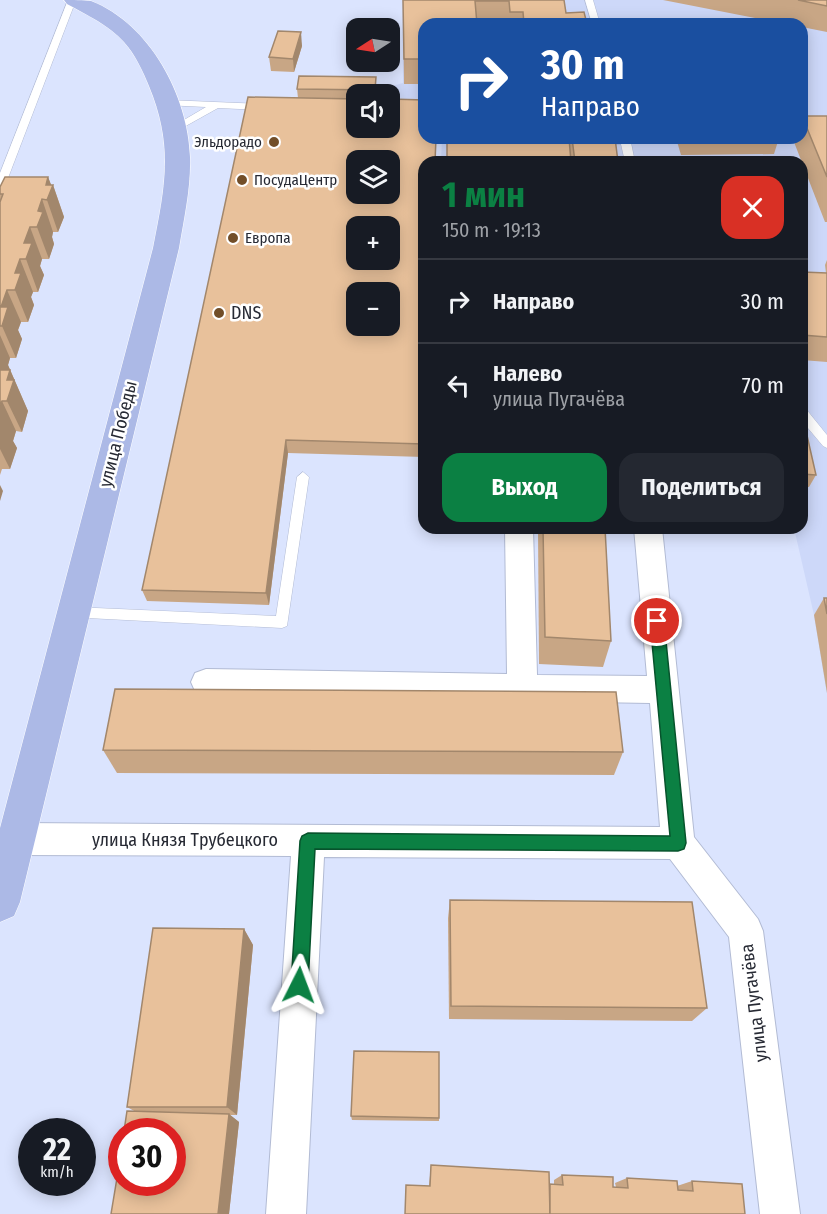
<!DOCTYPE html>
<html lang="ru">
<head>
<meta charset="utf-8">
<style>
	:root { --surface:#171b24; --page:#242831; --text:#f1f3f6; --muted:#9ea1a6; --line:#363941; --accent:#0b8043 }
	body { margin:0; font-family:"Fira Sans Condensed",sans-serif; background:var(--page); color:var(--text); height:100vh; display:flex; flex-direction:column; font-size:22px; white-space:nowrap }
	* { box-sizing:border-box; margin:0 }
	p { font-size:20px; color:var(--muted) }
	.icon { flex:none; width:33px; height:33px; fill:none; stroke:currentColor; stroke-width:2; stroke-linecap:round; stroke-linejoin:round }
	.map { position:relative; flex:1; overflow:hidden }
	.drawer { position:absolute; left:418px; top:156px; width:390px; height:378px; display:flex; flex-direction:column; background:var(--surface); border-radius:18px; box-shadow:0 3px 15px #0003 }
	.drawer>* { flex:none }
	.top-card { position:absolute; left:418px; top:18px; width:390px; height:126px; border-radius:18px; box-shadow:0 3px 15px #0003; background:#1a4fa0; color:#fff; overflow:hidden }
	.needle { width:39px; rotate:258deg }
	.buttons { position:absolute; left:346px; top:18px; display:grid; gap:12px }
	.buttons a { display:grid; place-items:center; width:54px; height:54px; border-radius:12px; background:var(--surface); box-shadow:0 3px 15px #0003; font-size:30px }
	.speed { position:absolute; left:18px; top:1118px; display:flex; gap:12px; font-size:30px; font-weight:700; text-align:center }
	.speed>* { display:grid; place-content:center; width:78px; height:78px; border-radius:50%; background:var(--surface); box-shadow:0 3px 15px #0003; line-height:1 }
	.speed small { font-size:15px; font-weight:400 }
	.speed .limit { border:9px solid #d22; background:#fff; color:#111 }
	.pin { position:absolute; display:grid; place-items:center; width:51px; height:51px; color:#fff; margin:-26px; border:3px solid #fff; border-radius:50%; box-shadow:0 2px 6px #0007 }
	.me { position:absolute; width:66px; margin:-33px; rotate:3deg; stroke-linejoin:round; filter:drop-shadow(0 0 4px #0008) }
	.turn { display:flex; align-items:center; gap:21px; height:126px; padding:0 24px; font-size:27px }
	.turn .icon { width:78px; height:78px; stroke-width:2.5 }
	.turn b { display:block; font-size:42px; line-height:51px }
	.round { display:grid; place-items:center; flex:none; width:63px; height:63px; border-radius:18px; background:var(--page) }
	.overview { display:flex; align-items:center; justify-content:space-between; height:102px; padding:0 24px }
	h1 { font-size:36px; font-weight:700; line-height:45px; color:var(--accent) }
	.primary-button { display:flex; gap:12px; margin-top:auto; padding:12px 24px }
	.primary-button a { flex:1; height:69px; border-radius:18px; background:var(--accent); color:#fff; font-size:24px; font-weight:700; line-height:69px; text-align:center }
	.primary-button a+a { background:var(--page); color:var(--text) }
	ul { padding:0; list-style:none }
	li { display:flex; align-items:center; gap:18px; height:84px; padding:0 24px; border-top:2px solid var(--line) }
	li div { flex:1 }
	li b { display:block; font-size:22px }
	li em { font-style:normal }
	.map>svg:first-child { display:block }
	.built { fill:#cdd8f9 }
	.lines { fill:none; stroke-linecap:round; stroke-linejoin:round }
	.lane-casing { stroke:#b2bbd4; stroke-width:1 }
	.street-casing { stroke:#b2bbd4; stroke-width:2 }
	.primary-casing { stroke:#fff; stroke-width:1 }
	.lane { fill:#fff; fill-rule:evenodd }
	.street { fill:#fff; fill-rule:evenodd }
	.primary { fill:#acb9e6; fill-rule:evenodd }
	.wall { fill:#c8a685 }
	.shaded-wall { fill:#a2876c }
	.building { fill:#e8c19b; stroke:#a2876c; stroke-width:1.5; fill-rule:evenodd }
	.route { fill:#0b8043; stroke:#07532c; stroke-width:1.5 }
	.poi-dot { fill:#724e28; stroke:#fff; stroke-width:2 }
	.labels { text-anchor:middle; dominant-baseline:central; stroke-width:5; stroke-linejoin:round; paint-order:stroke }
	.far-poi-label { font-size:15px; fill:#272a34; stroke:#fff; text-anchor:start }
	.poi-label { font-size:18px; fill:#272a34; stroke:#fff; text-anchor:start }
	.street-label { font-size:18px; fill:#272a34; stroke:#fff }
</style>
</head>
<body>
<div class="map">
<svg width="827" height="1214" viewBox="0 0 827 1214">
	<rect width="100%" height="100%" fill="#dbe4fe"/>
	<polygon class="built" points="402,0 827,0 827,694 814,615 794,528 802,528 802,162 441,162 442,138 802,138 802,24 424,24 424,112 390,112 390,94 376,94 377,90 403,83"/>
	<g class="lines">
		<g class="lane-casing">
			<g id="lane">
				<polygon points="68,0 76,0 5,186 0,189 0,173"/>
				<polygon points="585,0 593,0 600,24 592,24"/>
				<polygon points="167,100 262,104 267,107 262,110 218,108 175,132 172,131 172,127 206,107 164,105 162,103"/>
				<polygon points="630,138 635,162 625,162 621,144 597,144 592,141 597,138"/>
				<polygon points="802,408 806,409 827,435 827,448 823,446 802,421"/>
				<polygon points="303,472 309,477 287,626 282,628 68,617 66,613 68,609 73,607 276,616 297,477"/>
			</g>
		</g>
		<g class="street-casing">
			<polygon id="street" points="505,528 533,528 537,675 647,676 634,528 662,528 694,837 758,919 763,931 800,1214 760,1214 729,937 670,859 324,857 306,1214 266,1214 291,856 16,855 4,850 0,840 4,828 16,823 660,827 650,703 206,695 195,691 191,682 195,673 206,669 507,674"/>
		</g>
		<g class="primary-casing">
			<path id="primary" d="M64,0C72,0 84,0 91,1C150,24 188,96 190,157C191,187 184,218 179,248L20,902L14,916L0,922V828L153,248C165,187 174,146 149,86C143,71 135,54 124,42C109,25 87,15 67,4Z"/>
		</g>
		<use href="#lane" class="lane"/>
		<use href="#street" class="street"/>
		<use href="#primary" class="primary"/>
	</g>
	<g class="wall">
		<polygon points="403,0 564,0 566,13 587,24 424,24 424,84 404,84"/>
		<polygon points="663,0 827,0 827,32 802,27 802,24 786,24"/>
		<polygon points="302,46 294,72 271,71 269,57"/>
		<polygon points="376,77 376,94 357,94 357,128 424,162 424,457 288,453 269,605 147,601 142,590 298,98 297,89"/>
		<polygon points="802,116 827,116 827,222 825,222 794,142 795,138 802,138"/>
		<polygon points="571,138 615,138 618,162 446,162 570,145"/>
		<polygon points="676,138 779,138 774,154 681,155"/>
		<polygon points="48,177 51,185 53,185 64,217 58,232 53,232 52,237 54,244 49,259 42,259 40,266 44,275 38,292 33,292 31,297 34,305 28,322 21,322 18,330 22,339 16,358 10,358 8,365 28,411 22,432 16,431 13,441 17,448 10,469 2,469 0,475 0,187"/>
		<polygon points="827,260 827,362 802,360 802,272 826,273 825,265"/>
		<polygon points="802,431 816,475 809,487 802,487"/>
		<polygon points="538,528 605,528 611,641 603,667 539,664"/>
		<polygon points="824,598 827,598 827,693 814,615"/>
		<polygon points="103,750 623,752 614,775 117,773"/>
		<polygon points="450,900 707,1008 692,1021 449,1019 448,918"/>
		<polygon points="244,929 253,945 237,1115 230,1115 239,1122 229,1214 111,1214 136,1112 127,1107"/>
		<polygon points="351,1116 439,1118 439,1121 352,1120"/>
		<polygon points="431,1165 550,1184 554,1184 554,1180 562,1175 616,1187 615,1183 627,1178 677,1186 692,1181 745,1214 429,1186"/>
	</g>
	<g class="shaded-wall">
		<polygon points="301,32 302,46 294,72 293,59"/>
		<polygon points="48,177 52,187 53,185 64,217 58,232 47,200 46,185"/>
		<polygon points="42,199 53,232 52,237 54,244 49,259 37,227 38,211"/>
		<polygon points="30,227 42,259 40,266 44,275 38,292 26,259 24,243"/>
		<polygon points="20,259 33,292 31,297 34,305 28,322 15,290 15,273"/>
		<polygon points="7,290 21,322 18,330 22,339 16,358 2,326 1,307"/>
		<polygon points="0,335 10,358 8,365 28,411 22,432 7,401 0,382"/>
		<polygon points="2,401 16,431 13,441 17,448 10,469 0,449 0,405"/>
		<polygon points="286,440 288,453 269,605 266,593"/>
		<polygon points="0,485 3,491 0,501"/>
		<polygon points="244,929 253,945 237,1115 227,1107"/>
		<polygon points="229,1114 239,1122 229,1214 218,1214"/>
	</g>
	<g class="building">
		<polygon points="403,0 564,0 566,13 584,12 587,24 524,24 523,12 510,12 509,1 475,1 477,24 424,24 424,59 404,59"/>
		<polygon points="798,0 827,0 827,6"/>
		<polygon points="278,31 301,32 293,59 269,57"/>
		<polygon points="299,76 376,77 375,90 297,89"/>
		<path d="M248,97L357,99V128H390V99L424,100V138H436L435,162H424V444L286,440L266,593L142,590ZM357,160H390V194H357ZM357,226H390V260H357ZM357,292H390V326H357Z"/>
		<polygon points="802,116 827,116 827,177"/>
		<polygon points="447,138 569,138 571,162 447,162"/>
		<polygon points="572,138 615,138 618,162 575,162"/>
		<polygon points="5,177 48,177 46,185 53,185 47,200 42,199 38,211 43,212 37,227 30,227 24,243 32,243 26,259 20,259 15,273 21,273 15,290 7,290 1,307 8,307 2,326 0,326 0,202 3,194 0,194 0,187"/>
		<polygon points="802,272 827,273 827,337 802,335"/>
		<polygon points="0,370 10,370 7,380 14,380 7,401 2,401 0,405"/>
		<polygon points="802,431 806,431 816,475 802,474"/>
		<polygon points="543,528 605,528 611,641 545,637"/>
		<polygon points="824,598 827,598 827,614"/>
		<polygon points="115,689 616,692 623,752 103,750"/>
		<polygon points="450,900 692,902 707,1008 451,1006"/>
		<polygon points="153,928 244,929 227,1107 127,1107"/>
		<polygon points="354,1051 439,1052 439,1118 351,1116"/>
		<polygon points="127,1111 229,1114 218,1214 111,1214 122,1148 122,1182 172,1182 172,1131 124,1131"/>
		<polygon points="431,1165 549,1172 550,1214 405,1214 406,1185 430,1186"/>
		<polygon points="562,1175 613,1177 613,1187 628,1188 627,1178 677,1181 678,1190 693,1191 692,1181 742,1184 745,1214 550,1214 550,1184 563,1185"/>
	</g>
	<polygon class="route" points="657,615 662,617 664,621 686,843 684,849 678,851 315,849 308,985 305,991 299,994 293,991 291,985 300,841 302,836 308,833 670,836 650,621 652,617"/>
	<g class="poi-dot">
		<circle cx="274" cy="142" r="6"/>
		<circle cx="242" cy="180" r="6"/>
		<circle cx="233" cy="238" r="6"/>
		<circle cx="219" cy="313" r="6"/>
	</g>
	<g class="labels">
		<g class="far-poi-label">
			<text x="262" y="142" text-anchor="end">Эльдорадо</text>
			<text x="254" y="180">ПосудаЦентр</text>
			<text x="245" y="238">Европа</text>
		</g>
		<g class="poi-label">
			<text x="231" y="313">DNS</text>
		</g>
		<g class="street-label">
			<text transform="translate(118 434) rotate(-76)">улица Победы</text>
			<text x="185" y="840">улица Князя Трубецкого</text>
			<text transform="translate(754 1003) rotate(-97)">улица Пугачёва</text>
		</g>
	</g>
</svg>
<div class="buttons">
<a><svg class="needle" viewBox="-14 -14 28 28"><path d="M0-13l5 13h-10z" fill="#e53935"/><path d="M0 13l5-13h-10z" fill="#9ea1a6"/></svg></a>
<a><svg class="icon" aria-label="sound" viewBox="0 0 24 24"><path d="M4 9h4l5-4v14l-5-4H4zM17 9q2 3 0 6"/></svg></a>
<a><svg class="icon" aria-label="layers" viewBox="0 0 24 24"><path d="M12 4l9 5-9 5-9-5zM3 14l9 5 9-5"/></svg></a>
<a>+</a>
<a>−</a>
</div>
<div class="speed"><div>22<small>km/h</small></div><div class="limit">30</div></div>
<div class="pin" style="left:657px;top:621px;background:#d93025"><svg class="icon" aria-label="arrive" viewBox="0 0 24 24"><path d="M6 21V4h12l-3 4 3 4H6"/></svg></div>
<svg class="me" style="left:299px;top:985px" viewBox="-20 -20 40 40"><path d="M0-17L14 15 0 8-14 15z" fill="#0b8043" stroke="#fff" stroke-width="4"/></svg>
<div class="top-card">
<div class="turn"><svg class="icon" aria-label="right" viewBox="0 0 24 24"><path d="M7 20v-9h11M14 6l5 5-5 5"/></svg><div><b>30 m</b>Направо</div></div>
</div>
<section class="drawer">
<div class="overview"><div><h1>1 мин</h1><p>150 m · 19:13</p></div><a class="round" style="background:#d93025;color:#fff"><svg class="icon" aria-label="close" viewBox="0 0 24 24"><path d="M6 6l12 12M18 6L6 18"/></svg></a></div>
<ul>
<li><svg class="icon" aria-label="right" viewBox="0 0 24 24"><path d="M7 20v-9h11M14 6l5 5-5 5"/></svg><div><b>Направо</b></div><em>30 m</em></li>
<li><svg class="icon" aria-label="left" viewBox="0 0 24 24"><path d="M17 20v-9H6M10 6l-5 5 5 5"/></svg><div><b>Налево</b><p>улица Пугачёва</p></div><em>70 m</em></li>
</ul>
<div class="primary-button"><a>Выход</a><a>Поделиться</a></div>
</section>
</div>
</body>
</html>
